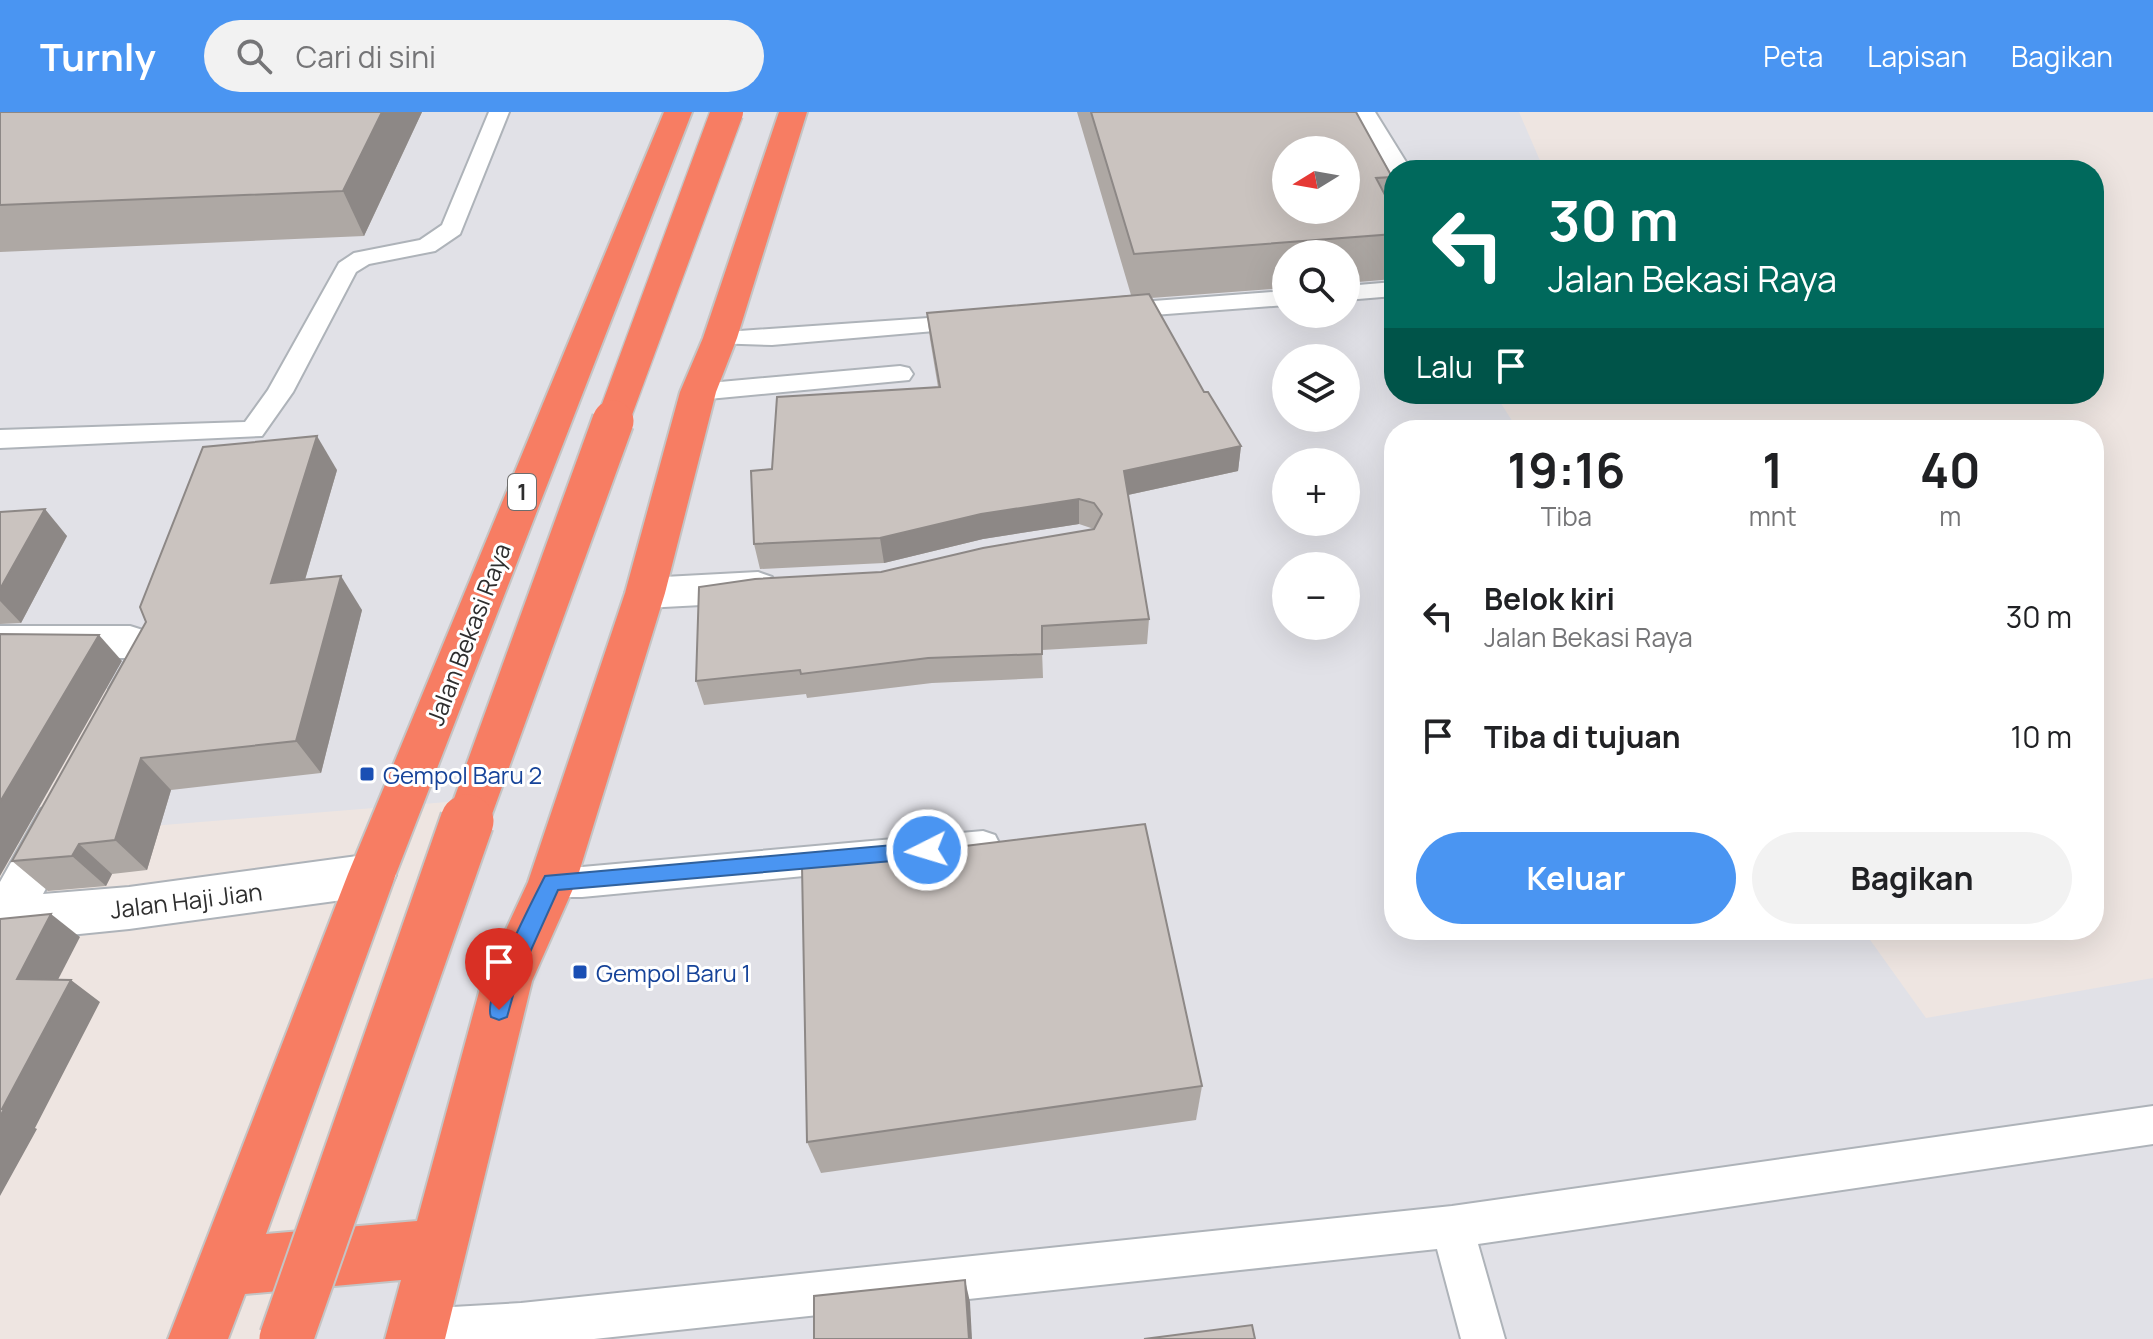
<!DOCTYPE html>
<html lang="id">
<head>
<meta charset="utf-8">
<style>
	:root { --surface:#fff; --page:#f2f2f2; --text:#202124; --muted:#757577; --accent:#4a95f2 }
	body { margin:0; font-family:Manrope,sans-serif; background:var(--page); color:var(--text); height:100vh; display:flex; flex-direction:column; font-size:30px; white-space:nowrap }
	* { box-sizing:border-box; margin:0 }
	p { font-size:26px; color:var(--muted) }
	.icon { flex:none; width:44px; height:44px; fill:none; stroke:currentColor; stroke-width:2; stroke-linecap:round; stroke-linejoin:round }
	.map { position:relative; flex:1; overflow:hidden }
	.panel { position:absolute; left:1384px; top:308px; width:720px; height:520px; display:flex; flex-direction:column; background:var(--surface); border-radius:32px; box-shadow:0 8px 32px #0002 }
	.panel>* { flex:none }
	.guide { position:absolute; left:1384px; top:48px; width:720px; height:244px; border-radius:32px; box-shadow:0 8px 32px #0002; background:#00695c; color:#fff; overflow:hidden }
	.needle { width:52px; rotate:259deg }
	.controls { position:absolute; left:1272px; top:24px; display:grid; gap:16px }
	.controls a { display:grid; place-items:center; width:88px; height:88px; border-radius:50%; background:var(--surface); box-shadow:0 8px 32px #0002; font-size:40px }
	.pin { position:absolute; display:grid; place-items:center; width:68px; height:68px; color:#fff; margin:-82px -34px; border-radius:50% 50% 50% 0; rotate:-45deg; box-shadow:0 0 8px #0007 }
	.pin .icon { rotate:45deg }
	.me { position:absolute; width:88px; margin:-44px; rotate:265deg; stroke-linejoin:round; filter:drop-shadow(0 0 6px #0008) }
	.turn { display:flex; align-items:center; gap:28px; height:168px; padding:0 32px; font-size:36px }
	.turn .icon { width:104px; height:104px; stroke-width:2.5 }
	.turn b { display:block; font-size:56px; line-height:68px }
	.then { display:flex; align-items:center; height:76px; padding:0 32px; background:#0003; gap:16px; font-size:30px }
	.eta { display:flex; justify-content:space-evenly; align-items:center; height:136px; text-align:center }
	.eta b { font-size:48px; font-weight:700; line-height:56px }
	.cta { display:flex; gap:16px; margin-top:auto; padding:16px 32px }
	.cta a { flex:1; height:92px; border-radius:48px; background:var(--accent); color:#fff; font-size:32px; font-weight:700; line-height:92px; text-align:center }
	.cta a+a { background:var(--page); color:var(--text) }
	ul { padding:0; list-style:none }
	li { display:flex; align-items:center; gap:24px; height:120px; padding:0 32px }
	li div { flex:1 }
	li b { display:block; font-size:30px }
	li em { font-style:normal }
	header { display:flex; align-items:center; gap:48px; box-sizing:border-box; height:112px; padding:0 40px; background:var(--accent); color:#fff }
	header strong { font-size:38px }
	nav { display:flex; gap:44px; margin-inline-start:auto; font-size:28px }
	.search { width:560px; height:72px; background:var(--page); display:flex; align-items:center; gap:20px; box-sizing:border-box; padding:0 28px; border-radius:44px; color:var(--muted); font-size:30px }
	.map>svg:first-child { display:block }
	.industrial { fill:#e1e1e7; fill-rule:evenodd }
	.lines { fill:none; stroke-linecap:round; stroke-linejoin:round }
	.lane-casing { stroke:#aeb3b9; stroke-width:4 }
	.street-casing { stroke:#aeb3b9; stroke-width:4 }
	.highway-casing { stroke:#c4c4c4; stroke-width:4 }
	.lane { fill:#fff; fill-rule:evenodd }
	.street { fill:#fff; fill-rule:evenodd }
	.highway { fill:#f77d63; fill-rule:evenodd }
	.highway-bridge-far2-casing { stroke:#c4c4c4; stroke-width:35; stroke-linecap:butt }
	.highway-bridge-far1-casing { stroke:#c4c4c4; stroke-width:45; stroke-linecap:butt }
	.highway-bridge-casing { stroke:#c4c4c4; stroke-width:57; stroke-linecap:butt }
	.highway-bridge-far2 { stroke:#f77d63; stroke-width:32 }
	.highway-bridge-far1 { stroke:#f77d63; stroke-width:41 }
	.highway-bridge { stroke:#f77d63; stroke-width:53 }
	.wall { fill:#aea8a4 }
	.shaded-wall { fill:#8d8886 }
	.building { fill:#cac3bf; stroke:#8d8886; stroke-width:2; fill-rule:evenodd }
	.route { fill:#4a95f2; stroke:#30619d; stroke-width:2 }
	.transit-dot { fill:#1a4fb4; stroke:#fff; stroke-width:3 }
	.labels { text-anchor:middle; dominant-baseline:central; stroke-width:6; stroke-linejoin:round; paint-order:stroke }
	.shield { fill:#fff; stroke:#6d6d6d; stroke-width:2 }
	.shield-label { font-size:22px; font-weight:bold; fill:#2e2e2e }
	.street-label { font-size:24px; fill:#2e2e2e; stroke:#fff }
	.transit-label { font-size:24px; fill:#164399; stroke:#fff; text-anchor:start }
</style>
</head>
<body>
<header>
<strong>Turnly</strong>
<div class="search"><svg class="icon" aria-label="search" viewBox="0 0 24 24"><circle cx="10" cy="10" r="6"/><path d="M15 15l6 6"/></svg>Cari di sini</div>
<nav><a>Peta</a><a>Lapisan</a><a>Bagikan</a></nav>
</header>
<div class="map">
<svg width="2153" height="1227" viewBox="0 0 2153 1227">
	<rect width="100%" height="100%" fill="#eee5e1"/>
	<path class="industrial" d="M0,0H1519L1544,58H1394V282H1495L1518,318H1394V818H1863L1926,906L2153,866V1227H314L484,687L53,722L128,568L0,575ZM1286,38H1346V98H1286ZM1286,142H1346V202H1286ZM1286,246H1346V306H1286ZM1286,350H1346V410H1286ZM1286,454H1346V514H1286Z"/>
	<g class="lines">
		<g class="lane-casing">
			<g id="lane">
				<polygon points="489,0 509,0 460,122 435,139 369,152 356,160 293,280 262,324 0,336 0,318 245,310 268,278 339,151 354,141 420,128 442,113"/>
				<polygon points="1355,0 1375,0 1411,58 1394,58 1392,63"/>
				<polygon points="1394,170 1394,184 1346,188 1346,174"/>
				<polygon points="1286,179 1286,193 1114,206 1105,204 1102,199 1105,194 1114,192"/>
				<polygon points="972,203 981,205 984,210 981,215 772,233 711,231 708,226 711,221"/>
				<polygon points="900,254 909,256 913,262 909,268 698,288 689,286 685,280 689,274 698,272"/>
				<polygon points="983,719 995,723 1000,733 995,743 983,747 582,785 552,785 540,781 535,770 540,759 552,755 582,755"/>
				<polygon points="2153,994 2153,1032 1478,1132 1505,1227 1461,1227 1437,1137 594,1227 399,1227 395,1219 402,1204 417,1197 521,1191 1452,1094"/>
			</g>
		</g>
		<g class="street-casing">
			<g id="street">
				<polygon points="758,460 772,465 778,475 772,485 758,490 645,496 631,491 625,481 631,471 645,466"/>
				<polygon points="0,514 130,514 162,524 171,542 146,589 131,594 116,589 109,577 127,546 0,546"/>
				<polygon points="57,692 73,697 80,711 43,782 129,775 372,742 389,748 396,763 389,778 372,784 129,817 0,830 0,770 41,697"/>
			</g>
		</g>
		<g class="highway-casing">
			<polygon id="highway" points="664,0 692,0 396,762 266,1122 417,1109 482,869 528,770 625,481 680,280 703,226 779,0 807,0 737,226 716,280 665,481 576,770 532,869 445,1227 385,1227 401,1168 245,1182 228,1227 168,1227 348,762"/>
		</g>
		<use href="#lane" class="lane"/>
		<use href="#street" class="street"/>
		<use href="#highway" class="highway"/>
		<g class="highway-bridge-far2-casing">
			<polyline id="highway-bridge-far2" points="612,311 727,0"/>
		</g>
		<g class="highway-bridge-far1-casing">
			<polyline id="highway-bridge-far1" points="467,711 613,309"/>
		</g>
		<g class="highway-bridge-casing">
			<polyline id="highway-bridge" points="286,1227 467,709"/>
		</g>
		<use href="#highway-bridge-far2" class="highway-bridge-far2"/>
		<use href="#highway-bridge-far1" class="highway-bridge-far1"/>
		<use href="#highway-bridge" class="highway-bridge"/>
	</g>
	<g class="wall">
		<polygon points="0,0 422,0 364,124 0,140"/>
		<polygon points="1077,0 1356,0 1392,65 1388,88 1394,100 1394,167 1346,171 1346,142 1286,142 1286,176 1151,186 1204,280 1241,334 1238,359 1128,383 1149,507 1147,532 1042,538 1043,566 932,571 807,586 806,582 704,593 696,569 881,460 1094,417 1079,412 983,427 884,451 760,457 754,432 772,357 938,275 930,227 927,201 1131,183"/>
		<polygon points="337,358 305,468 362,498 321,661 171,678 147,758 112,762 106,774 48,779 12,749 146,510"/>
		<polygon points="0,400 67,424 21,511 0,512"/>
		<polygon points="1202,974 1196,1008 821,1061 807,1030"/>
	</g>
	<g class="shaded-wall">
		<polygon points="382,0 422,0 364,124 343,79"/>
		<polygon points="317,324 337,358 294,505 271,471"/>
		<polygon points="1241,334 1238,359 1123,384 1124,359"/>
		<polygon points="1079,387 1079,412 983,427 884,451 880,426 981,402"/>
		<polygon points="45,397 67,424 21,511 0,489 0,477"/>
		<polygon points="341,464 362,498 321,661 296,629"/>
		<polygon points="99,523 122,549 0,764 0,690"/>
		<polygon points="141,646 171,678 147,758 115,728"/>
		<polygon points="79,732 112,762 106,774 72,744"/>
		<polygon points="51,802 80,825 47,889 17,867"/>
		<polygon points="71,868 100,890 35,1016 37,1017 0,1084 0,1005 2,997"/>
		<polygon points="965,1168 970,1190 972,1227 969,1227"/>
	</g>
	<g class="building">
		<polygon points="0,0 382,0 343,79 0,93"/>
		<path d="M1091,0H1356L1392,65L1376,66L1394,100V122L1134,142ZM1286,38H1346V98H1286Z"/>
		<polygon points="1149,182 1204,280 1208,280 1241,334 1124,359 1149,507 1042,514 1042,542 928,546 801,562 800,558 696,569 699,475 755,467 881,460 983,436 1094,417 1102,402 1094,391 1079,387 981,402 880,426 754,432 751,359 772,357 777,285 940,275 927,201"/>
		<polygon points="317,324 271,471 341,464 296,629 141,646 115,728 79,732 72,744 12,749 146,510 140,495 203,335"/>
		<polygon points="45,397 0,477 0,400"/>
		<polygon points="0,522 99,523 0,690"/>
		<polygon points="1145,712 1202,974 807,1030 802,754"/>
		<polygon points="51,802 17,867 71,868 2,997 4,997 0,1005 0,807"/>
		<polygon points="965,1168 969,1227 814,1227 814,1184"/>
		<polygon points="1252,1213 1255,1227 1144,1227"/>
	</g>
	<path class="route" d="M927,730L934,732L937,738L934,744L927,746L558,778L517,869L507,905L499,908L491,905C482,884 533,788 545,764Z"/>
	<g class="transit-dot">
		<rect x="359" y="654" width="16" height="16" rx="4"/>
		<rect x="572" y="852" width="16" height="16" rx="4"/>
	</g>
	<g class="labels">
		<rect class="shield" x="508" y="362" width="28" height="36" rx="6"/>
		<g class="shield-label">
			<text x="522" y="380">1</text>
		</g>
		<g class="street-label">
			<text transform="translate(468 522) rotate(-69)">Jalan Bekasi Raya</text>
			<text transform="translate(186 788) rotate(-7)">Jalan Haji Jian</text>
		</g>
		<g class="transit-label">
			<text x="383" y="662">Gempol Baru 2</text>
			<text x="596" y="860">Gempol Baru 1</text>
		</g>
	</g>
</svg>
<div class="controls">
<a><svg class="needle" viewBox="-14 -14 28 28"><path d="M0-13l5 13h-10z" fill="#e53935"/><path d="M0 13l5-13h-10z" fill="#757577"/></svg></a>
<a><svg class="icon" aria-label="search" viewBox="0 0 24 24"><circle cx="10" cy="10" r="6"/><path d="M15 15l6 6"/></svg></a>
<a><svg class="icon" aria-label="layers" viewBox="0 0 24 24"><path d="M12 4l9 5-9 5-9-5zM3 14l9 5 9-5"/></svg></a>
<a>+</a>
<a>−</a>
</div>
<div class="pin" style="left:499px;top:898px;background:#d93025"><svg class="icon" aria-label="arrive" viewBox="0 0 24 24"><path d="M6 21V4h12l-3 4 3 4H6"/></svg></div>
<svg class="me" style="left:927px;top:738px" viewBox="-20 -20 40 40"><circle r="17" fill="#4a95f2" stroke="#fff" stroke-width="3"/><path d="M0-11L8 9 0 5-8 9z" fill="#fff"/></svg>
<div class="guide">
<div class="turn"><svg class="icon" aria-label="left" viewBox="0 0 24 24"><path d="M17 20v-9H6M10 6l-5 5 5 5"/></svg><div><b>30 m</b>Jalan Bekasi Raya</div></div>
<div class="then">Lalu<svg class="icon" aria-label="arrive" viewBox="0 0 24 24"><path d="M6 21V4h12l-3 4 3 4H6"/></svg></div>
</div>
<section class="panel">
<div class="eta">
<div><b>19:16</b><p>Tiba</p></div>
<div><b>1</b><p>mnt</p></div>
<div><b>40</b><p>m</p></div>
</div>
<ul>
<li><svg class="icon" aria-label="left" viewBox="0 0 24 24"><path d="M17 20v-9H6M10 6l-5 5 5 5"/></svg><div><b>Belok kiri</b><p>Jalan Bekasi Raya</p></div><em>30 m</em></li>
<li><svg class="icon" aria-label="arrive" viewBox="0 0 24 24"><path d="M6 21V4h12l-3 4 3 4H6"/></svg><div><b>Tiba di tujuan</b></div><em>10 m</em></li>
</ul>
<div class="cta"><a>Keluar</a><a>Bagikan</a></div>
</section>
</div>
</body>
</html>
